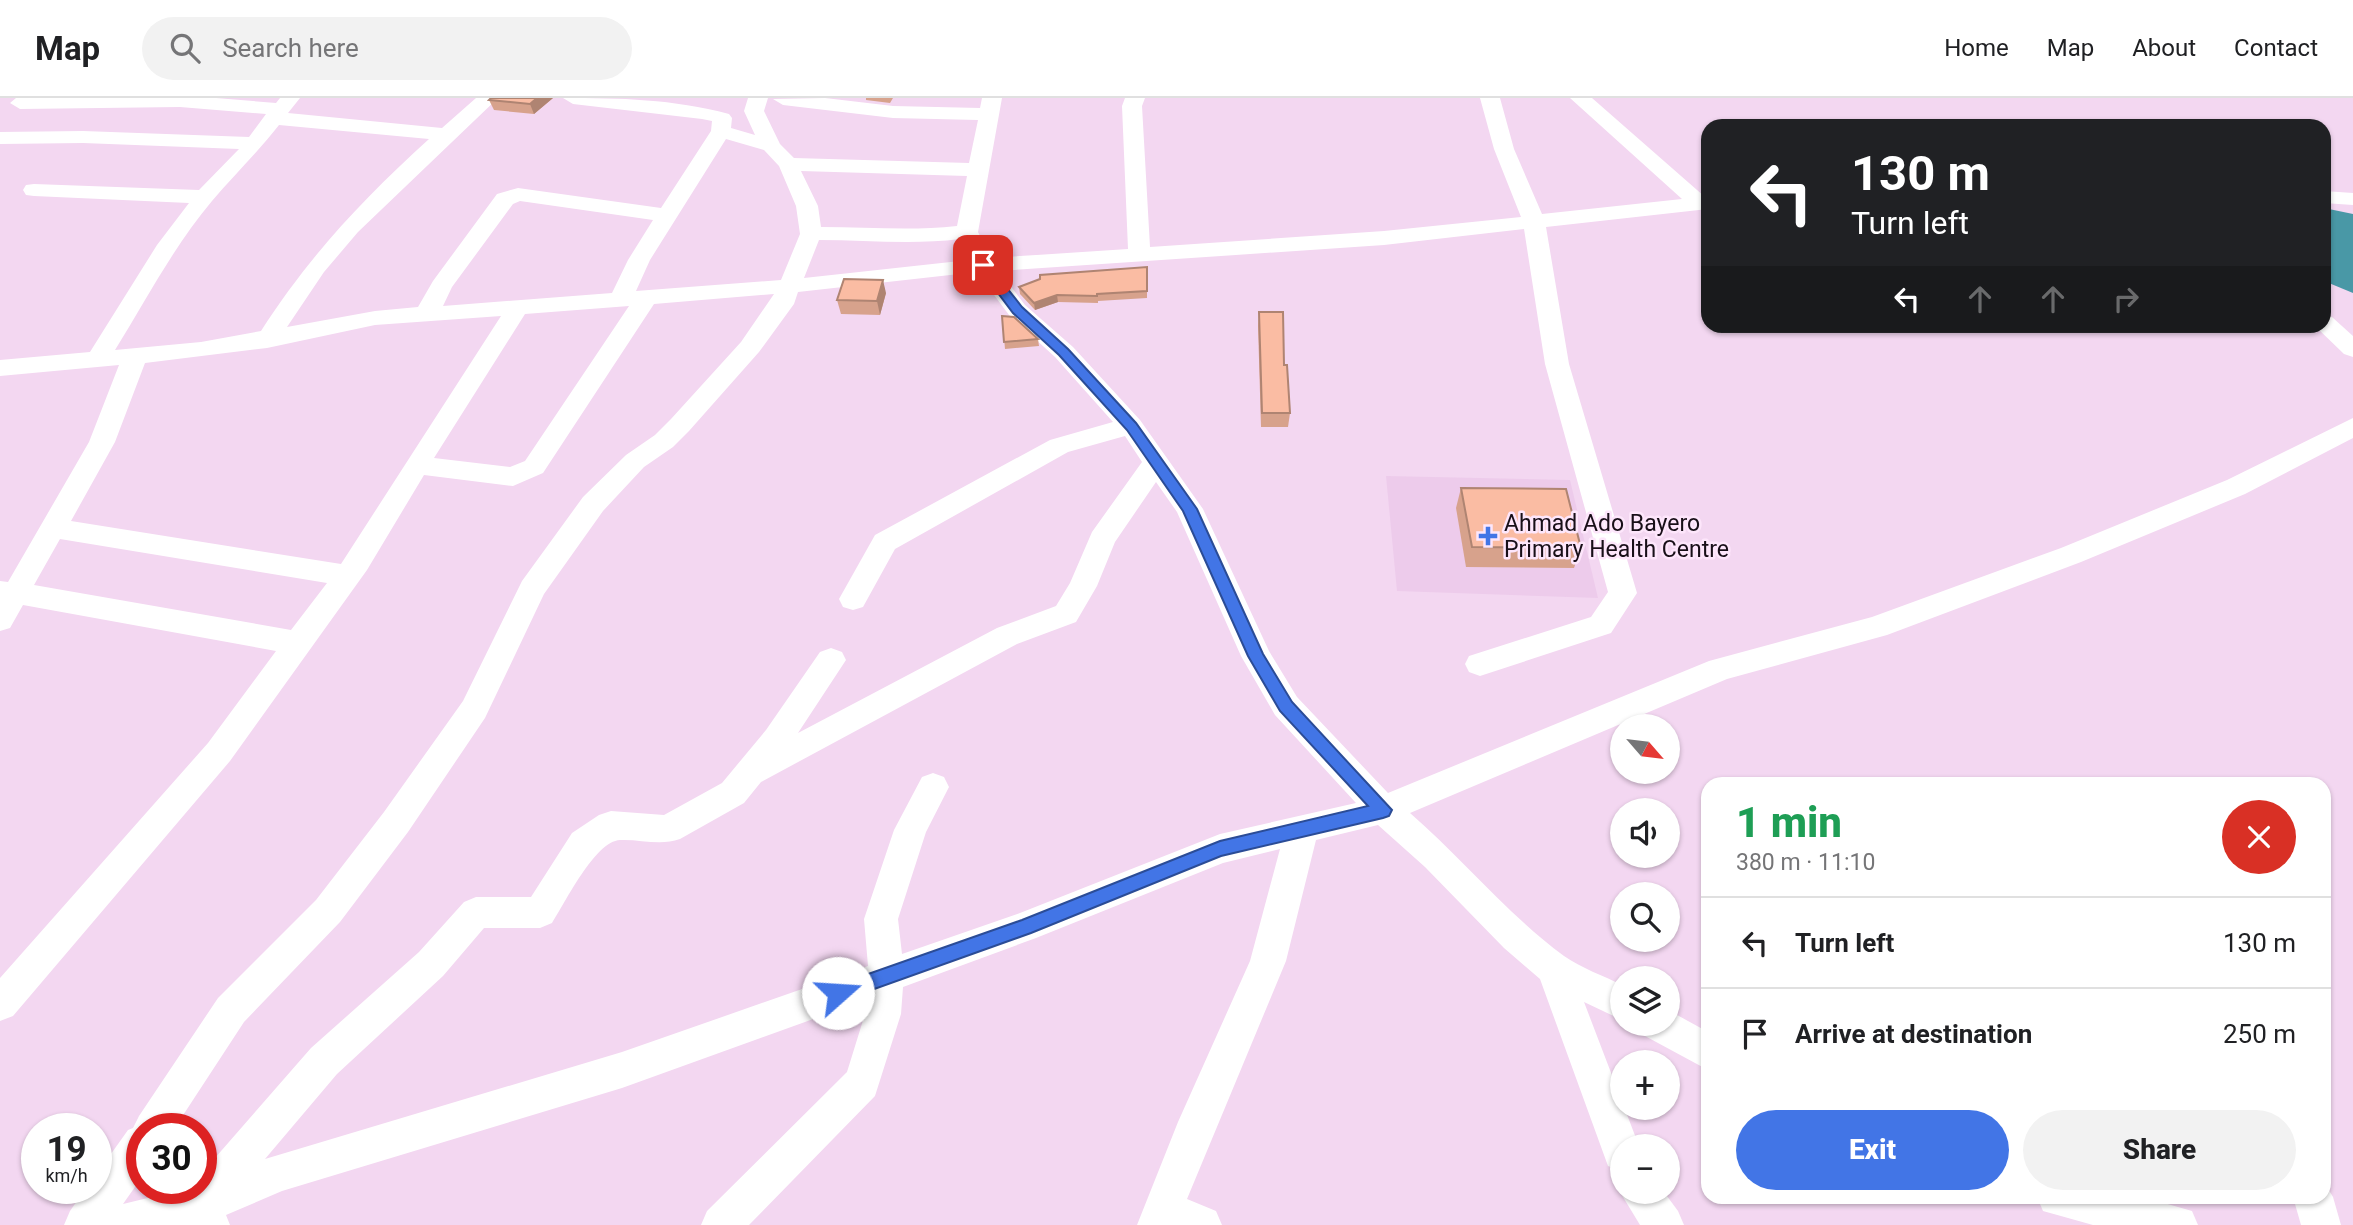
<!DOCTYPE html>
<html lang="en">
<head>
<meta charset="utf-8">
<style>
	:root { --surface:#fff; --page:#f2f2f2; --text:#202124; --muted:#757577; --line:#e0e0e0; --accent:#4275e6 }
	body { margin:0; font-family:Roboto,sans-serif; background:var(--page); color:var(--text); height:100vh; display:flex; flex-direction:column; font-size:26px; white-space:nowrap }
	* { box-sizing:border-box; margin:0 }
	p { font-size:23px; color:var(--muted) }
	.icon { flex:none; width:38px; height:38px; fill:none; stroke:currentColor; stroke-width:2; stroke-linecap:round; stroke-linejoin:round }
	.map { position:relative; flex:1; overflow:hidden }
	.drawer { position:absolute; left:1701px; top:679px; width:630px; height:427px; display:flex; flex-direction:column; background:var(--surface); border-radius:21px; box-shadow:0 2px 5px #0004 }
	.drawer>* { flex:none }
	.guide { position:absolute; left:1701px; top:21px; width:630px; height:214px; border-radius:21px; box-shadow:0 2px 5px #0004; background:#202124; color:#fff; overflow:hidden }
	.needle { width:46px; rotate:118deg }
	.fabs { position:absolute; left:1610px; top:616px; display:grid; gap:14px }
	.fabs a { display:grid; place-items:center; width:70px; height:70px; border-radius:50%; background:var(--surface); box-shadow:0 2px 5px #0004; font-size:35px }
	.speed { position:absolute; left:21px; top:1015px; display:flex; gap:14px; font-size:35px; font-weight:700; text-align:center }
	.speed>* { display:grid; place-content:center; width:91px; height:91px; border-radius:50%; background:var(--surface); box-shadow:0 2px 5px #0004; line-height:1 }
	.speed small { font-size:18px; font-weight:400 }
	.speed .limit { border:10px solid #d22; background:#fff; color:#111 }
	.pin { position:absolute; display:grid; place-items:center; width:60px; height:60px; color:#fff; margin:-30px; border-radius:14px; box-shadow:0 4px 10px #0006 }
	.me { position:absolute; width:77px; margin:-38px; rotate:71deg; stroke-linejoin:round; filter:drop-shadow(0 0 5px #0008) }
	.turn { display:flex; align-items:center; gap:24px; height:147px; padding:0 35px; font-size:32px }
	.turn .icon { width:91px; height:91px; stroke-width:2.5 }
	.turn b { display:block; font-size:49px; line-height:60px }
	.lanes { display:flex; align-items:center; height:66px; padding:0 35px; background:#0003; justify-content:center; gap:35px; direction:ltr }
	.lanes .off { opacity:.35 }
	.round { display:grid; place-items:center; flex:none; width:74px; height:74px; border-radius:37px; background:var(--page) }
	.summary { display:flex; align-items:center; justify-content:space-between; height:119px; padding:0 35px }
	h1 { font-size:42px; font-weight:800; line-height:52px; color:#1e9e55 }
	.primary-button { display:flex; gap:14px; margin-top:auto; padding:14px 35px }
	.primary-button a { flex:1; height:80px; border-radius:42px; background:var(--accent); color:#fff; font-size:28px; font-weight:800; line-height:80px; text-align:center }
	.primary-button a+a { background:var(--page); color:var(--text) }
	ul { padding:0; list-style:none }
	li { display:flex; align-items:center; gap:21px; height:91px; padding:0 35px; border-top:2px solid var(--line) }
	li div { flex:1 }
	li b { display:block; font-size:26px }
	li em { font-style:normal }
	header { display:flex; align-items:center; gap:42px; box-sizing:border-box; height:98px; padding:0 35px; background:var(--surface); border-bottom:2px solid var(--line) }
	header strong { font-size:33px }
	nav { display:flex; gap:38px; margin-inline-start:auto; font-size:24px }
	.search { width:490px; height:63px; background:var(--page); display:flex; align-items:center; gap:18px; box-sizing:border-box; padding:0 24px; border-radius:38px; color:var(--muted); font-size:26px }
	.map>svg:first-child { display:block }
	.built { fill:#edcbeb }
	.water { fill:#4998a6 }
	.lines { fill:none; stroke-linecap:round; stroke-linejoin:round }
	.minor { fill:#fff; fill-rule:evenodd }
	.wall { fill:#d7a28c }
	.shaded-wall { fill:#af8472 }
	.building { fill:#fabca3; stroke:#af8472; stroke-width:2 }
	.route { fill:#4275e6; stroke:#2b4c96; stroke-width:2 }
	.poi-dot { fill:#4275e6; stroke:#fde6fb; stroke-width:2.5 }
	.labels { text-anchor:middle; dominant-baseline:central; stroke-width:5; stroke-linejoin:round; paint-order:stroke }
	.poi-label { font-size:23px; fill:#180f18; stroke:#fde6fb; text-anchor:start }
</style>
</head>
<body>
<header>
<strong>Map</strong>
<div class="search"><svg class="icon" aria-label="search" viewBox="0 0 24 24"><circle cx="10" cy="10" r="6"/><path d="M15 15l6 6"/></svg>Search here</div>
<nav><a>Home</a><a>Map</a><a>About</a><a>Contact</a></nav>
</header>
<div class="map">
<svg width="2353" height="1127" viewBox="0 0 2353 1127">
	<rect width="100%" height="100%" fill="#f3d7f1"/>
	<polygon class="built" points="1386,378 1570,382 1598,500 1397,493"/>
	<polygon class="water" points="2324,110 2353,116 2353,195 2324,183"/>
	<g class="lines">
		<g class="minor">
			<path d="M16,0H216L276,5L280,0H300L288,15L442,30L476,0H498L358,134L324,174L287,229L375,213L418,209L433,183L497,96L518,90L661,110L711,33L712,23L702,21L573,6L563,0C620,0 673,1 729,16L732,20L731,30L755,37L744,13L748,0H768L764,13L780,46L794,60L969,65L978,22L893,20L783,7L773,1L825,0L893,8L980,10L982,0H1002L978,134L991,160L1128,151L1122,8L1125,0H1145L1142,8L1150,149L1384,133L1521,119L1494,51L1480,0H1500L1514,51L1542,116L1682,101L1570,0H1592L1705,99H1708V111L1546,129L1569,266L1637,495L1611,535L1480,578L1469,574L1465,566L1469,558L1591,519L1608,494L1545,266L1524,131L1384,147L999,173L1025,207L1073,249L1140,322L1203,411L1269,553L1297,599L1388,695L1709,563L1872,519L2061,450L2227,382L2353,320V340L2245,396L2081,464L1887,537L1727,581L1410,715C1463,761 1508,817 1564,858C1581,870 1604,878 1622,887V922L1584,904L1639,1048H1622V1073L1608,1068L1540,881L1504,850L1425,769L1378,727L1316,742L1286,863L1187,1101L1216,1113L1222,1127H1137L1178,1024L1250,863L1280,751L1223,765L1036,840L903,889L901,916L875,998L749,1127H701L707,1113L847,974L865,916L866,902L622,990L282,1093L226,1117L230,1127H64L70,1113L86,1090H96V1077L128,1032L133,1030L139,1018L218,900L316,802L384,714L463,603L522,483L583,399L626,357L655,337L671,321L741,244L774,196L654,206L543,375L513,388L424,377L367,472L230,663L13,918L0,923V880L208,645L276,553L23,507L10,530L0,533V483L8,484L89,344L119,267L0,278V262L90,254L157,147L189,105L34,98L26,97L23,92L26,87L34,86L199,92L239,51L83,45L0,46V34L83,33L249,39L266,16L180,9L20,11L10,5ZM279,27L429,41C362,102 310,157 261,233L201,244L115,252C146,202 174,148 212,103C234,77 258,54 279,27ZM726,41L764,52L779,68L796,108L800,136L781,182L636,193L650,162ZM801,73L967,78L957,128C912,133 867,129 821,129L818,108ZM520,103L653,122L628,162L612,195L443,208L452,189L513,106ZM960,141L969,162L804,180L819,142C866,142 913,147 960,141ZM977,174L1009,217L1055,259L1113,324L1050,342L875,437L839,501L843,509L853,512L863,509L895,451L1068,354L1125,338L1142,364L1092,434L1070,485L1056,508L997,530L798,635L846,562L842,554L831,550L820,554L766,632L722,685L664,717L611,713L599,717L572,735L531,799H476L464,804L419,854L311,950L201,1076V1090H189L123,1106L142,1079V1031H174L244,924L340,824L408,734L485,620L544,496L603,413L644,369L673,349L689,333L759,254L794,206L798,194ZM629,208L525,363L510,369L434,360L525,216ZM501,218L341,466L71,423L115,344L145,265L267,250L375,227ZM1156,384L1177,414L1241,558L1275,617L1356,705L1220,736L1020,815L902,856L898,821L926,734L949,689L944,679L933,675L922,679L894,732L864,821L868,868L622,954L265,1061L337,976L443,878L484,830H540L552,825C565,805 595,743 620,742C640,741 660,748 680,741L744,705L761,684L1017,546L1076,524L1097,488L1115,444ZM60,441L327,485L291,532L34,487Z"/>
			<polygon points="2324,93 2353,95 2353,107 2324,105"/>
			<polygon points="2324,217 2332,219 2353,238 2353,259 2344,256 2316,229 2324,228"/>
			<polygon points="1668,912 1708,934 1708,972 1645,938 1640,926 1668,926"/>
			<polygon points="2324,1084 2333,1099 2341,1127 2301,1127 2293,1099 2324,1099"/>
			<polygon points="1622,1089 1622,1094 1664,1094 1678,1113 1684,1127 1640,1127 1620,1094"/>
			<polygon points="2037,1099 2143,1099 2192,1113 2198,1127 2093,1127 2043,1113"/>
		</g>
	</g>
	<g class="wall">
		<polygon points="553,0 534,16 494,12 489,2"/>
		<polygon points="866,0 893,0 890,5 866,2"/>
		<polygon points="1147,169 1147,200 1098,203 1098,205 1058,204 1035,212 1020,196 1019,189"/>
		<polygon points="886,195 880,217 841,216 837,202"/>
		<polygon points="1259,214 1284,267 1290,315 1288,329 1261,329 1258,228"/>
		<polygon points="1002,218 1038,241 1039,248 1005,251"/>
		<polygon points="1461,390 1581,450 1574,470 1466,469 1456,410"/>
	</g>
	<g class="shaded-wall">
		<polygon points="537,0 553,0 534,16 530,6"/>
		<polygon points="883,182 886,195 880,217 877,203"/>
		<polygon points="1057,197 1058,204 1035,212 1034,205"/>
	</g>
	<g class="building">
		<polygon points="491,0 537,0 530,6 489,2"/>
		<polygon points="1147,169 1147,193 1097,196 1097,198 1057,197 1034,205 1019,189 1040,181 1040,177"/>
		<polygon points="844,181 883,182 877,203 837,202"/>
		<polygon points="1259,214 1283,214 1284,267 1287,267 1290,315 1262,315"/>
		<polygon points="1002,218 1014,219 1038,241 1004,244"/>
		<polygon points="1461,390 1566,391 1581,450 1472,449"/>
	</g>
	<polygon class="route" points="983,163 987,165 1022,209 1068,251 1136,325 1197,411 1263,556 1292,604 1392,712 1389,718 1383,720 1221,758 1031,835 838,904 831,902 829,895 831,889 1022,822 1220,743 1368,708 1280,613 1248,558 1183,413 1127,332 1059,257 1013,215 977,167"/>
	<path class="poi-dot" d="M1484.5 427.5h7v7h7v7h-7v7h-7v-7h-7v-7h7z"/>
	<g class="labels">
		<g class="poi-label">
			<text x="1504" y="425">Ahmad Ado Bayero<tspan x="1504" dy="26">Primary Health Centre</tspan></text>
		</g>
	</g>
</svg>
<div class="fabs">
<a><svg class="needle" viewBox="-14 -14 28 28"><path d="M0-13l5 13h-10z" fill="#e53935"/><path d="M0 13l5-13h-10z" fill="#757577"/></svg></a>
<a><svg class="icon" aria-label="sound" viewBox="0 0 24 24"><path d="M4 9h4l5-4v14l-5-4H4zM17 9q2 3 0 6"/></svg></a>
<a><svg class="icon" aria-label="search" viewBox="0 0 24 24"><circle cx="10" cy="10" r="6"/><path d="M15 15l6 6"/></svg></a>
<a><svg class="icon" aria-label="layers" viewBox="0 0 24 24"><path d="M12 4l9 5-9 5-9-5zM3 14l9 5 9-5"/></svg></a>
<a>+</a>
<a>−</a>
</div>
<div class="speed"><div>19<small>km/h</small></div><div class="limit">30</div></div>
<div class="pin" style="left:983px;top:167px;background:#d93025"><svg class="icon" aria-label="arrive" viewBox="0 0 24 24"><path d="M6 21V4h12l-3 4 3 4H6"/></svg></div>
<svg class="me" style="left:838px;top:895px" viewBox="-20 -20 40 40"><circle r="19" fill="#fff"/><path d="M0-13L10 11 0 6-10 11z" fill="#4275e6"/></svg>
<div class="guide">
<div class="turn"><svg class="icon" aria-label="left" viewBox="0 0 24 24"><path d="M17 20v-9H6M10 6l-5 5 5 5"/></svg><div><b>130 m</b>Turn left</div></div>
<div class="lanes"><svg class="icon" aria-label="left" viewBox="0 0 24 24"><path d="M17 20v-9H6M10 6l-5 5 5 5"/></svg><svg class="icon off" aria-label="ahead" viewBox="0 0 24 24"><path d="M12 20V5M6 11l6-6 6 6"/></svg><svg class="icon off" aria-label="ahead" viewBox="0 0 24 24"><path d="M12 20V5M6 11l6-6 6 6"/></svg><svg class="icon off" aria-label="right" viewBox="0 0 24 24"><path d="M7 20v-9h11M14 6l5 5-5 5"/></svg></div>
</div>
<section class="drawer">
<div class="summary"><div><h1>1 min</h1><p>380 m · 11:10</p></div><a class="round" style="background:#d93025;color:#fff"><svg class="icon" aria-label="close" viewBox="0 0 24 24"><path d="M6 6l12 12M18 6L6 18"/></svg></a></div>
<ul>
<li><svg class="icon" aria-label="left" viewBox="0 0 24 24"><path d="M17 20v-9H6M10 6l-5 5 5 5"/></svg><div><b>Turn left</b></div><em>130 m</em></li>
<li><svg class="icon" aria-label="arrive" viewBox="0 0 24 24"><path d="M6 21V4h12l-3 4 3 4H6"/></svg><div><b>Arrive at destination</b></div><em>250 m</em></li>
</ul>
<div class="primary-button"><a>Exit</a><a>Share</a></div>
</section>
</div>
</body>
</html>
